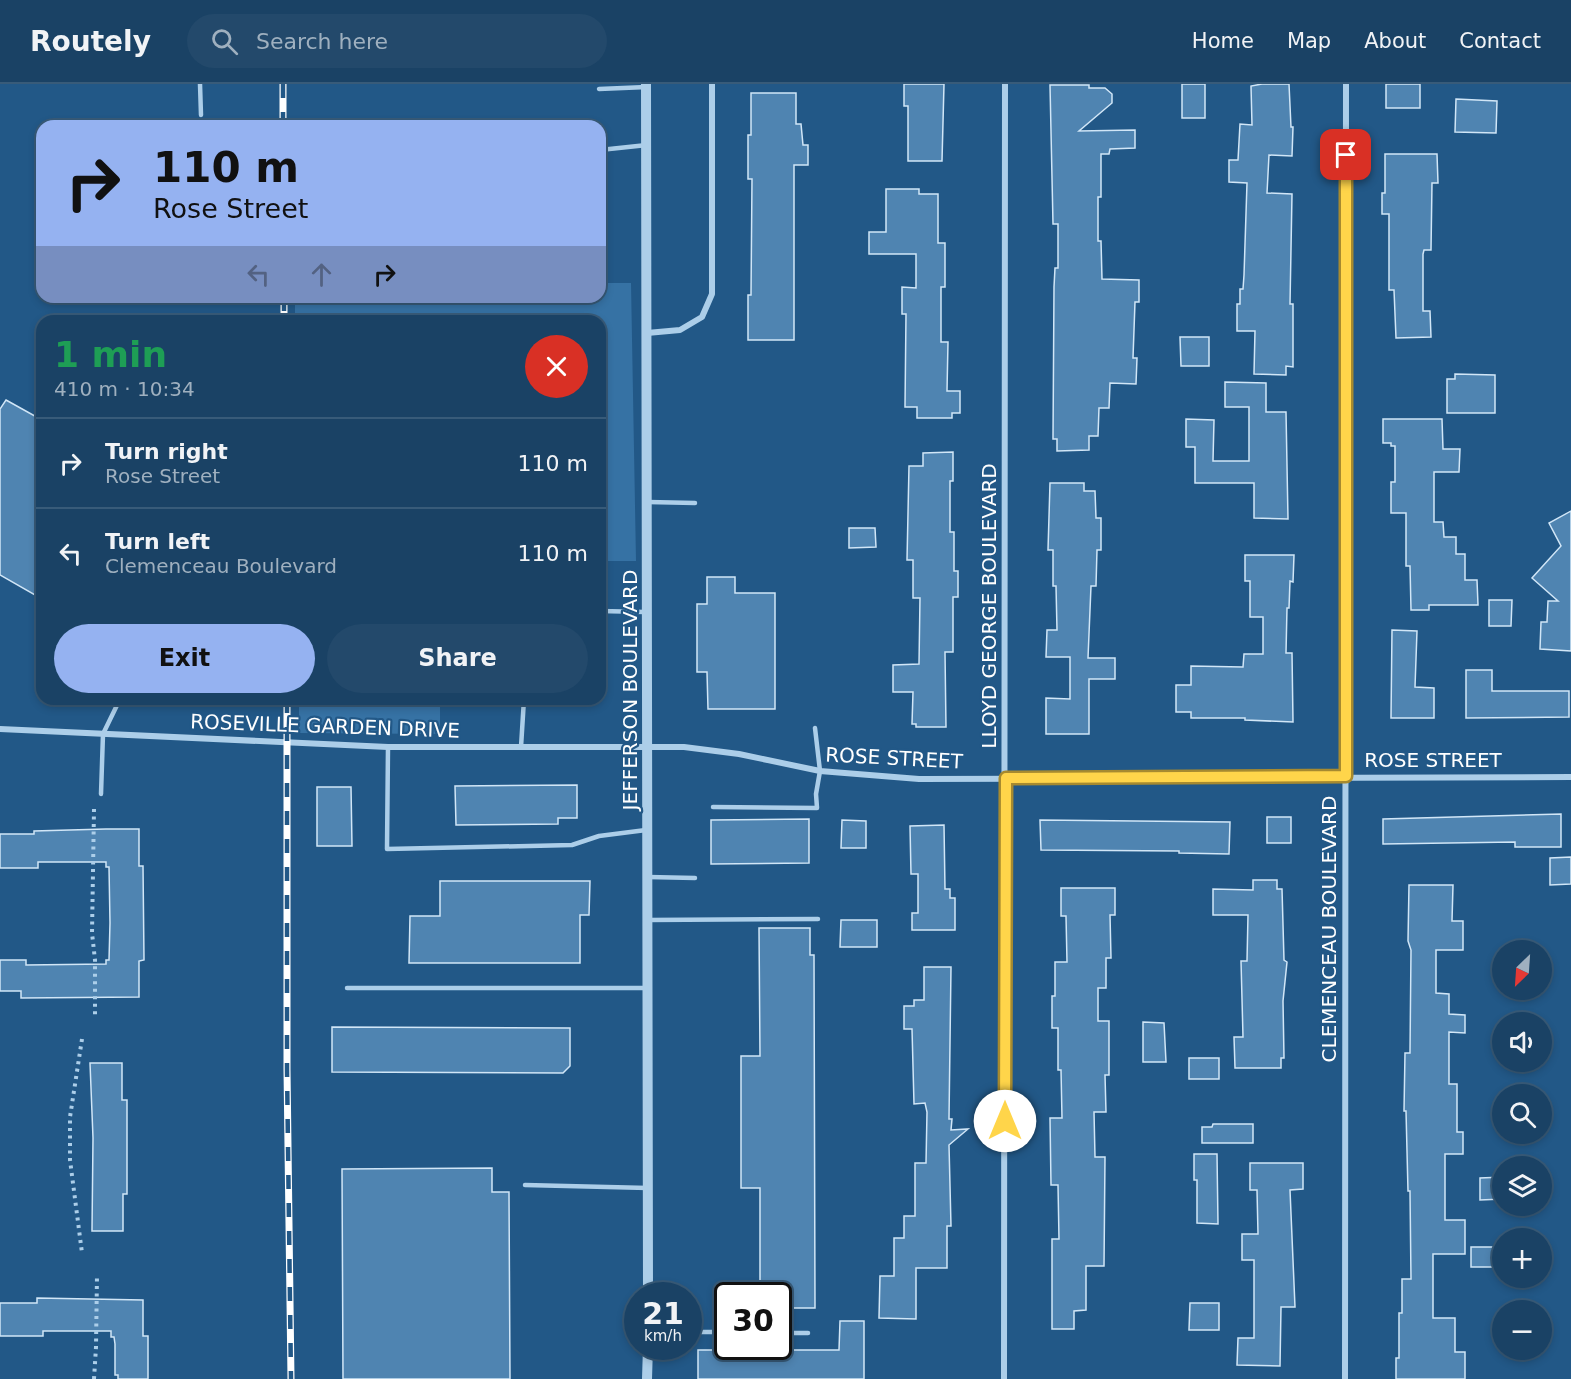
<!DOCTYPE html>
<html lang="en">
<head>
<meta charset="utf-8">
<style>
	:root { --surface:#1a4265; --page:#23496b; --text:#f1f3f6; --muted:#9fb0bf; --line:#385b79; --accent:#95b2f1 }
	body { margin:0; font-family:"DejaVu Sans",sans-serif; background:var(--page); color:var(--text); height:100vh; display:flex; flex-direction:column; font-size:22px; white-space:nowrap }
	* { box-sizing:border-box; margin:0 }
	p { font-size:20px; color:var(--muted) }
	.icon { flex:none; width:33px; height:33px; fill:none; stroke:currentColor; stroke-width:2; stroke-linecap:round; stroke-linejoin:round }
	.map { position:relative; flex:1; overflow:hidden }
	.side { position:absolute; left:36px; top:231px; width:570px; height:390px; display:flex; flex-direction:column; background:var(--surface); border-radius:18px; box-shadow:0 3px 9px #0003,0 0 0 2px var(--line) }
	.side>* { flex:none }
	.guide { position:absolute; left:36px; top:36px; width:570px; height:183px; border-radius:18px; box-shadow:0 3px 9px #0003,0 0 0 2px var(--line); background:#95b2f1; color:#111; overflow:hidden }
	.needle { width:39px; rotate:205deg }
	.controls { position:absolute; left:1492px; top:856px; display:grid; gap:12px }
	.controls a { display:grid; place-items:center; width:60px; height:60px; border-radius:50%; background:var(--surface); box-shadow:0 3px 9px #0003,0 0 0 2px var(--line); font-size:30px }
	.speed { position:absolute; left:624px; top:1198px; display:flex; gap:12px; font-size:30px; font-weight:700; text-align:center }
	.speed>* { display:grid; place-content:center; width:78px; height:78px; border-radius:50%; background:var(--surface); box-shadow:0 3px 9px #0003,0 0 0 2px var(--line); line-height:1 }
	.speed small { font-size:15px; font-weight:400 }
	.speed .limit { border:3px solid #111; border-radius:9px; background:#fff; color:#111 }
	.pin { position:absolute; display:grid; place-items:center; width:51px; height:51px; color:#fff; margin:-26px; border-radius:12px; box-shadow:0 3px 9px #0006 }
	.me { position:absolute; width:66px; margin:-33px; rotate:0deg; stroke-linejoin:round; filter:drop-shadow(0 0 4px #0008) }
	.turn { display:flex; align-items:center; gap:21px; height:126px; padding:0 18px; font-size:27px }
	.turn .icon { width:78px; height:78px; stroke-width:2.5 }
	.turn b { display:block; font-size:42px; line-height:51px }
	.lanes { display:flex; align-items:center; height:57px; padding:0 18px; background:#0003; justify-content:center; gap:30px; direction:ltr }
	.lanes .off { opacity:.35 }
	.round { display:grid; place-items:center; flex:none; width:63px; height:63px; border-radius:32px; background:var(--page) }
	.overview { display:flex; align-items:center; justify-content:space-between; height:102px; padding:0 18px }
	h1 { font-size:36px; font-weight:700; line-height:45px; color:#1e9e55 }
	.primary-button { display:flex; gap:12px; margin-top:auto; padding:12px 18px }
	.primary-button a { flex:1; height:69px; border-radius:36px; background:var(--accent); color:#111; font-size:24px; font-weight:700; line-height:69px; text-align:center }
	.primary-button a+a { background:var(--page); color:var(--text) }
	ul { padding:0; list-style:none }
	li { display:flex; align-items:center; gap:18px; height:90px; padding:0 18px; border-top:2px solid var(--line) }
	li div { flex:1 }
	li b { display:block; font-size:22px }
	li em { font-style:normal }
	header { display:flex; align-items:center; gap:36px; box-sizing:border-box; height:84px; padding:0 30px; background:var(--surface); border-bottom:2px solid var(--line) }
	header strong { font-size:28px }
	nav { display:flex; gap:33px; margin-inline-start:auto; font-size:21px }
	.search { width:420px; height:54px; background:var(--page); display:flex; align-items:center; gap:15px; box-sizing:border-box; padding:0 21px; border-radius:33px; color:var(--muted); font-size:22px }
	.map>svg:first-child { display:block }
	.green { fill:#3672a4 }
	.building { fill:#4f84b1; stroke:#d1e6f7; stroke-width:1.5 }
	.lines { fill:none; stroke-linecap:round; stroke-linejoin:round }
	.path { stroke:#accee9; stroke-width:4; stroke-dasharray:3 4.5; stroke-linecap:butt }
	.service { stroke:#accee9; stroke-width:4.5 }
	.minor { stroke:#accee9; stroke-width:6 }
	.tertiary { stroke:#accee9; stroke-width:10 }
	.rail-casing { stroke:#fff; stroke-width:7 }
	.rail { stroke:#225887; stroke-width:4.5; stroke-dasharray:14; stroke-linecap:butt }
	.route-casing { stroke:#a68a30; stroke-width:15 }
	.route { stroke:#ffd54a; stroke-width:10 }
	.labels { text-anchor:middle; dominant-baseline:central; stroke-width:4.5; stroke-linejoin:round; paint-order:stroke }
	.street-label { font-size:20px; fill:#fff; stroke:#225887 }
</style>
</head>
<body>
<header>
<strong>Routely</strong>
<div class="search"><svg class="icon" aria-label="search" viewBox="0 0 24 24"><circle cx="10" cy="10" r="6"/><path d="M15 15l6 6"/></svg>Search here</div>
<nav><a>Home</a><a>Map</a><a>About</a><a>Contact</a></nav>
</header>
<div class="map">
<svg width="1571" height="1295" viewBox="0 0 1571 1295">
	<rect width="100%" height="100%" fill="#225887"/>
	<g class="green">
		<polygon points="600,199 631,199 636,477 600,477 600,237 295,237 295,213 600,213"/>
		<polygon points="299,615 440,615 440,650 299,649"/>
	</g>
	<g class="building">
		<polygon points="904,0 944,0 942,77 908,77 908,22 904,22"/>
		<rect x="1182" y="0" width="23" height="34"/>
		<polygon points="1262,0 1289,0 1291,43 1293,43 1292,72 1269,71 1267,109 1292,110 1290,220 1293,220 1293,283 1286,282 1286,291 1254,290 1255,247 1237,247 1237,220 1240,220 1240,205 1243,205 1244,191 1247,99 1229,98 1229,76 1238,76 1240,40 1252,41 1251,2"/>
		<rect x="1386" y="0" width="34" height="24"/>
		<polygon points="1050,1 1089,1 1089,4 1105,4 1112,10 1112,19 1079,47 1135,46 1135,64 1110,65 1109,70 1101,70 1101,113 1098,113 1098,157 1101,157 1102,195 1139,196 1139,218 1135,218 1133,274 1137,274 1136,300 1110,299 1109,324 1099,324 1098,352 1089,352 1089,366 1057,367 1057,355 1053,355 1054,203 1055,184 1058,184 1058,140 1053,140"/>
		<polygon points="751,9 796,9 796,40 801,40 803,61 808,61 808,81 794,81 794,256 748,256 748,211 751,211 752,95 748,95 748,51 751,51"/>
		<polygon points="1456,15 1497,17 1496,49 1455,48"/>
		<polygon points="1385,70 1437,70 1438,99 1432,99 1431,166 1424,166 1423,170 1423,227 1430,227 1431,253 1396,254 1394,206 1389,206 1389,130 1382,130 1382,109 1385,109"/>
		<polygon points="886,105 919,105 919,110 938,110 938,159 945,159 945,203 941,203 941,258 948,258 947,307 960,307 960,329 952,329 952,334 917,334 917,323 905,323 906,230 902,230 902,203 916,204 916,170 869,170 869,148 886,148"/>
		<polygon points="1180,253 1209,253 1209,282 1181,282"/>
		<polygon points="1455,290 1495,291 1495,329 1447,329 1447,295 1455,295"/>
		<polygon points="1225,298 1266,299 1266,328 1286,328 1288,435 1254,434 1254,399 1195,399 1195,363 1186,363 1186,335 1214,336 1213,377 1249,377 1249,323 1225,323"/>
		<polygon points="6,316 42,336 42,515 0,491 0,325"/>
		<polygon points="1383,335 1442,335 1443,365 1460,365 1459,388 1434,388 1434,438 1443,438 1444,453 1456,453 1456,470 1465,470 1465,496 1477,496 1478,521 1429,521 1429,526 1411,526 1410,482 1406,482 1406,429 1391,429 1391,398 1395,398 1395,362 1391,362 1391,359 1383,359"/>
		<polygon points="953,368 953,397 950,397 950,448 954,448 954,487 958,487 958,513 953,513 953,568 945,568 946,643 916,643 916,640 912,640 913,608 893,608 893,581 919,580 920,514 913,514 913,476 907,476 909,382 923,382 923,369"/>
		<polygon points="1050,399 1084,399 1084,407 1095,407 1096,434 1101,434 1101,466 1097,466 1096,502 1091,502 1088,574 1115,574 1115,595 1089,595 1089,650 1046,650 1046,614 1070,615 1070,573 1046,573 1047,546 1057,546 1056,502 1053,502 1053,466 1048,466"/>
		<polygon points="1571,427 1571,567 1540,565 1541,538 1547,538 1548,517 1558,517 1532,494 1561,462 1549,439"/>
		<polygon points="849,444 875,444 876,463 849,464"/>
		<polygon points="1245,471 1294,471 1293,498 1290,497 1289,524 1287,524 1286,569 1292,569 1293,638 1245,636 1245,634 1191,634 1191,628 1176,628 1176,601 1191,601 1191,582 1243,583 1244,570 1263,570 1263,533 1250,533 1250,497 1245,497"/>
		<polygon points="707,493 735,493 735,509 775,509 775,625 708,625 707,588 697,588 697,520 707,520"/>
		<polygon points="1489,516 1512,516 1511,542 1489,542"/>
		<polygon points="1392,546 1417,547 1415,603 1434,604 1434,634 1391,634"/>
		<polygon points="1466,586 1492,586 1492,607 1569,607 1569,633 1466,634"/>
		<polygon points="577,701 577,734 558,734 558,740 456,741 455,702"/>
		<polygon points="317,703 351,703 352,762 317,762"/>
		<polygon points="1561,730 1561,763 1515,763 1515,758 1383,760 1383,735"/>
		<rect x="1267" y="733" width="24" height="26"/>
		<polygon points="809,735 809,779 711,780 711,736"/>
		<polygon points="842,736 866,737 866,764 841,764"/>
		<polygon points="1040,736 1230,738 1229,770 1179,769 1179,767 1041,766"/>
		<polygon points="944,741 945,805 950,805 950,814 955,814 955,846 912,846 912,829 918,829 918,790 911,790 910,742"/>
		<polygon points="106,745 139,745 139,782 143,782 144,876 139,877 139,913 21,914 21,907 0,907 0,876 26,876 26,881 106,880 106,876 109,876 110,839 109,783 106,783 106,778 38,778 38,784 0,784 0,750 34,750 34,747"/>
		<polygon points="1571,773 1571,800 1550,801 1550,774"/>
		<polygon points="1253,796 1277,796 1277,805 1282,805 1284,876 1287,878 1283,917 1284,974 1281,974 1281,984 1235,984 1234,953 1243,953 1241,877 1247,877 1248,831 1213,831 1213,805 1253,806"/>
		<polygon points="440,797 590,797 589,831 580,831 580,879 409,879 410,832 440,832"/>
		<polygon points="1409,801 1453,801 1452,837 1463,837 1463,866 1436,866 1436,909 1449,910 1449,930 1465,931 1465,949 1449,948 1449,1000 1457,1000 1457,1048 1463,1048 1463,1070 1445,1070 1445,1136 1465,1136 1465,1170 1433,1170 1433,1234 1455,1234 1455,1268 1465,1268 1465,1295 1396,1295 1396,1274 1399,1274 1399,1229 1402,1229 1402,1195 1411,1195 1410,1107 1408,1107 1406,1027 1404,1027 1405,969 1410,969 1411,866 1408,857"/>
		<polygon points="1061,804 1115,804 1115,831 1110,831 1111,874 1106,874 1106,904 1098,904 1098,937 1109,937 1109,991 1105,991 1106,1028 1094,1028 1095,1073 1105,1073 1104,1182 1086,1182 1086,1226 1074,1227 1074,1245 1052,1245 1052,1155 1059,1155 1058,1101 1051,1101 1050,1034 1062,1034 1061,986 1058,986 1058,944 1052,944 1052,912 1055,912 1055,878 1067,878 1066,832 1061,832"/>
		<polygon points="841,836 877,836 877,863 840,863"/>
		<polygon points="759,844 810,844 810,871 814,871 815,1224 778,1224 778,1212 760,1212 760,1104 741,1104 741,972 760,972"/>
		<polygon points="924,883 951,883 949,1035 952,1035 951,1046 968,1045 949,1061 951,1142 947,1142 947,1184 916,1184 916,1235 879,1234 880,1192 894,1192 894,1154 904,1154 904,1132 915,1132 915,1079 926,1079 927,1028 925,1019 914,1020 912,945 904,945 904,922 914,922 914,916 924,916"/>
		<polygon points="1143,938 1164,939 1166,978 1143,978"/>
		<polygon points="332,943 570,944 570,982 563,989 332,988"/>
		<rect x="1189" y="974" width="30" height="21"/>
		<polygon points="90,979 122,979 122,1016 127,1016 127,1110 123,1110 123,1147 92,1147 93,1054"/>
		<polygon points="1213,1040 1253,1040 1253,1059 1202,1059 1202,1043 1212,1043"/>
		<polygon points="1194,1070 1217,1070 1218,1140 1197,1139 1197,1096 1194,1096"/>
		<polygon points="1250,1079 1303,1079 1303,1105 1290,1106 1295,1223 1281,1223 1280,1282 1237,1281 1238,1254 1254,1254 1254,1176 1242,1176 1242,1150 1258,1150 1257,1106 1250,1106"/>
		<polygon points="492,1084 492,1108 509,1108 510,1295 343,1295 342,1085"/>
		<polygon points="1503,1093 1503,1115 1480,1116 1480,1094"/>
		<rect x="1471" y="1163" width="26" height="20"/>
		<polygon points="37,1214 143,1216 143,1252 148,1252 148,1295 118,1295 118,1291 115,1291 115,1260 114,1253 111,1253 111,1247 43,1247 43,1252 0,1252 0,1219 37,1219"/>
		<polygon points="1190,1219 1219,1219 1219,1246 1189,1246"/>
		<polygon points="840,1237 864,1237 864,1295 698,1295 698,1266 839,1266"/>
	</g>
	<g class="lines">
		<g class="path">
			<polyline points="94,725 92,849 95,876 95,933"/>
			<polyline points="82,955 70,1033 70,1076 82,1169"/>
			<polyline points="94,1295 96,1263 97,1191"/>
		</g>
		<g class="service">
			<polyline points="200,0 201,31"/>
			<polyline points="599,5 647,3"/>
			<polyline points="600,66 647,61"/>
			<polyline points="648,418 695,419"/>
			<polyline points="600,527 645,528"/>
			<polyline points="388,663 387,765 572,761 599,752 646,746"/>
			<polyline points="521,663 524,615"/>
			<polyline points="101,710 103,650 120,615"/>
			<polyline points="713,723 817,724 816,710 820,687 815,644"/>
			<polyline points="648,793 695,794"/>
			<polyline points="648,836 818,835"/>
			<polyline points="347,904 648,904"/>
			<polyline points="525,1101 648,1104"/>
			<polyline points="688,1248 728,1248"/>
			<polyline points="778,1249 808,1249"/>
		</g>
		<g class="minor">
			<polyline points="647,249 680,246 702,233 712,210 712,0"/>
			<polyline points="0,645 388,663 684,663 739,670 820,687 919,695 1571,693"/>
			<polyline points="1004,1295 1005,0"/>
			<polyline points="1345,1295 1346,0"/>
		</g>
		<g class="tertiary">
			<polyline points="646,0 648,1212"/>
			<polyline points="647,1295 648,1263"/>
		</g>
		<g class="rail-casing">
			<g id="rail">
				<polyline points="283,0 283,42"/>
				<polyline points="284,213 284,237"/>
				<polyline points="287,615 287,985 291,1295"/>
			</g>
		</g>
		<use href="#rail" class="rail"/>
	</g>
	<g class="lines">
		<g class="route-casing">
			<polyline id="route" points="1005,1037 1006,694 1346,692 1346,71"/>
		</g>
		<use href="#route" class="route"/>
	</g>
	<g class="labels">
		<g class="street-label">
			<text transform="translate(989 522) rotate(-90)">LLOYD GEORGE BOULEVARD</text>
			<text transform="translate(630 606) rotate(-90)">JEFFERSON BOULEVARD</text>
			<text transform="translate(325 642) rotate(2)">ROSEVILLE GARDEN DRIVE</text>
			<text transform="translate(894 674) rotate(3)">ROSE STREET</text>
			<text x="1433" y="676">ROSE STREET</text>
			<text transform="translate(1329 845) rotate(-90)">CLEMENCEAU BOULEVARD</text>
		</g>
	</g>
</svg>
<div class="controls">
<a><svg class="needle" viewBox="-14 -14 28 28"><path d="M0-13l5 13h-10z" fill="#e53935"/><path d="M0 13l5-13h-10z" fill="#9fb0bf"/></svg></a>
<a><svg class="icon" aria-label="sound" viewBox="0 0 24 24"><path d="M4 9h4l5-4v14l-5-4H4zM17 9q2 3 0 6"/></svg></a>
<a><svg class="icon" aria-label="search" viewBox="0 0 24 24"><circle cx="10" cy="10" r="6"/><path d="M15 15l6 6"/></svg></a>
<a><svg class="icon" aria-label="layers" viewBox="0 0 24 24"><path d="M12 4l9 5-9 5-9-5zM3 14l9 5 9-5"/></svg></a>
<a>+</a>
<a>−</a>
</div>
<div class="speed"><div>21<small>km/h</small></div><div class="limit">30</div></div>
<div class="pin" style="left:1346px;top:71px;background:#d93025"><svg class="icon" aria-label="arrive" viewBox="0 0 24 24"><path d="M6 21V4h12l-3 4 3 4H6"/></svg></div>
<svg class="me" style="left:1005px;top:1037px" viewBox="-20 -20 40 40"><circle r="19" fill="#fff"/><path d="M0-13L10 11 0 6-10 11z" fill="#ffd54a"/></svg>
<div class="guide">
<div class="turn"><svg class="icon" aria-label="right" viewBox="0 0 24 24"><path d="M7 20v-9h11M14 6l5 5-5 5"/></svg><div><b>110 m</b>Rose Street</div></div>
<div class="lanes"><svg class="icon off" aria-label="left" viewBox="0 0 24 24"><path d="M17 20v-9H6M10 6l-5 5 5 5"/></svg><svg class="icon off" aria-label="ahead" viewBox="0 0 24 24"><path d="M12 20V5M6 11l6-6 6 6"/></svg><svg class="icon" aria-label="right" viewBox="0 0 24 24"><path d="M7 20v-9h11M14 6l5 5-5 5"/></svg></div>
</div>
<section class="side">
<div class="overview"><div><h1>1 min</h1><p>410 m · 10:34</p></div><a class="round" style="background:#d93025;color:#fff"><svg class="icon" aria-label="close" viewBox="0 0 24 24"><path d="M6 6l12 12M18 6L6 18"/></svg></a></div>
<ul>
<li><svg class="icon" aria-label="right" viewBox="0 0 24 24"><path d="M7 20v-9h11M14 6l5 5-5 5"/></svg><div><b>Turn right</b><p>Rose Street</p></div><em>110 m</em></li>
<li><svg class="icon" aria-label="left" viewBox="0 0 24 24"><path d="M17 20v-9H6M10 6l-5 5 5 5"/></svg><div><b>Turn left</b><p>Clemenceau Boulevard</p></div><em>110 m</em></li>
</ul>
<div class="primary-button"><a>Exit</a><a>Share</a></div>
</section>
</div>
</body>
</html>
